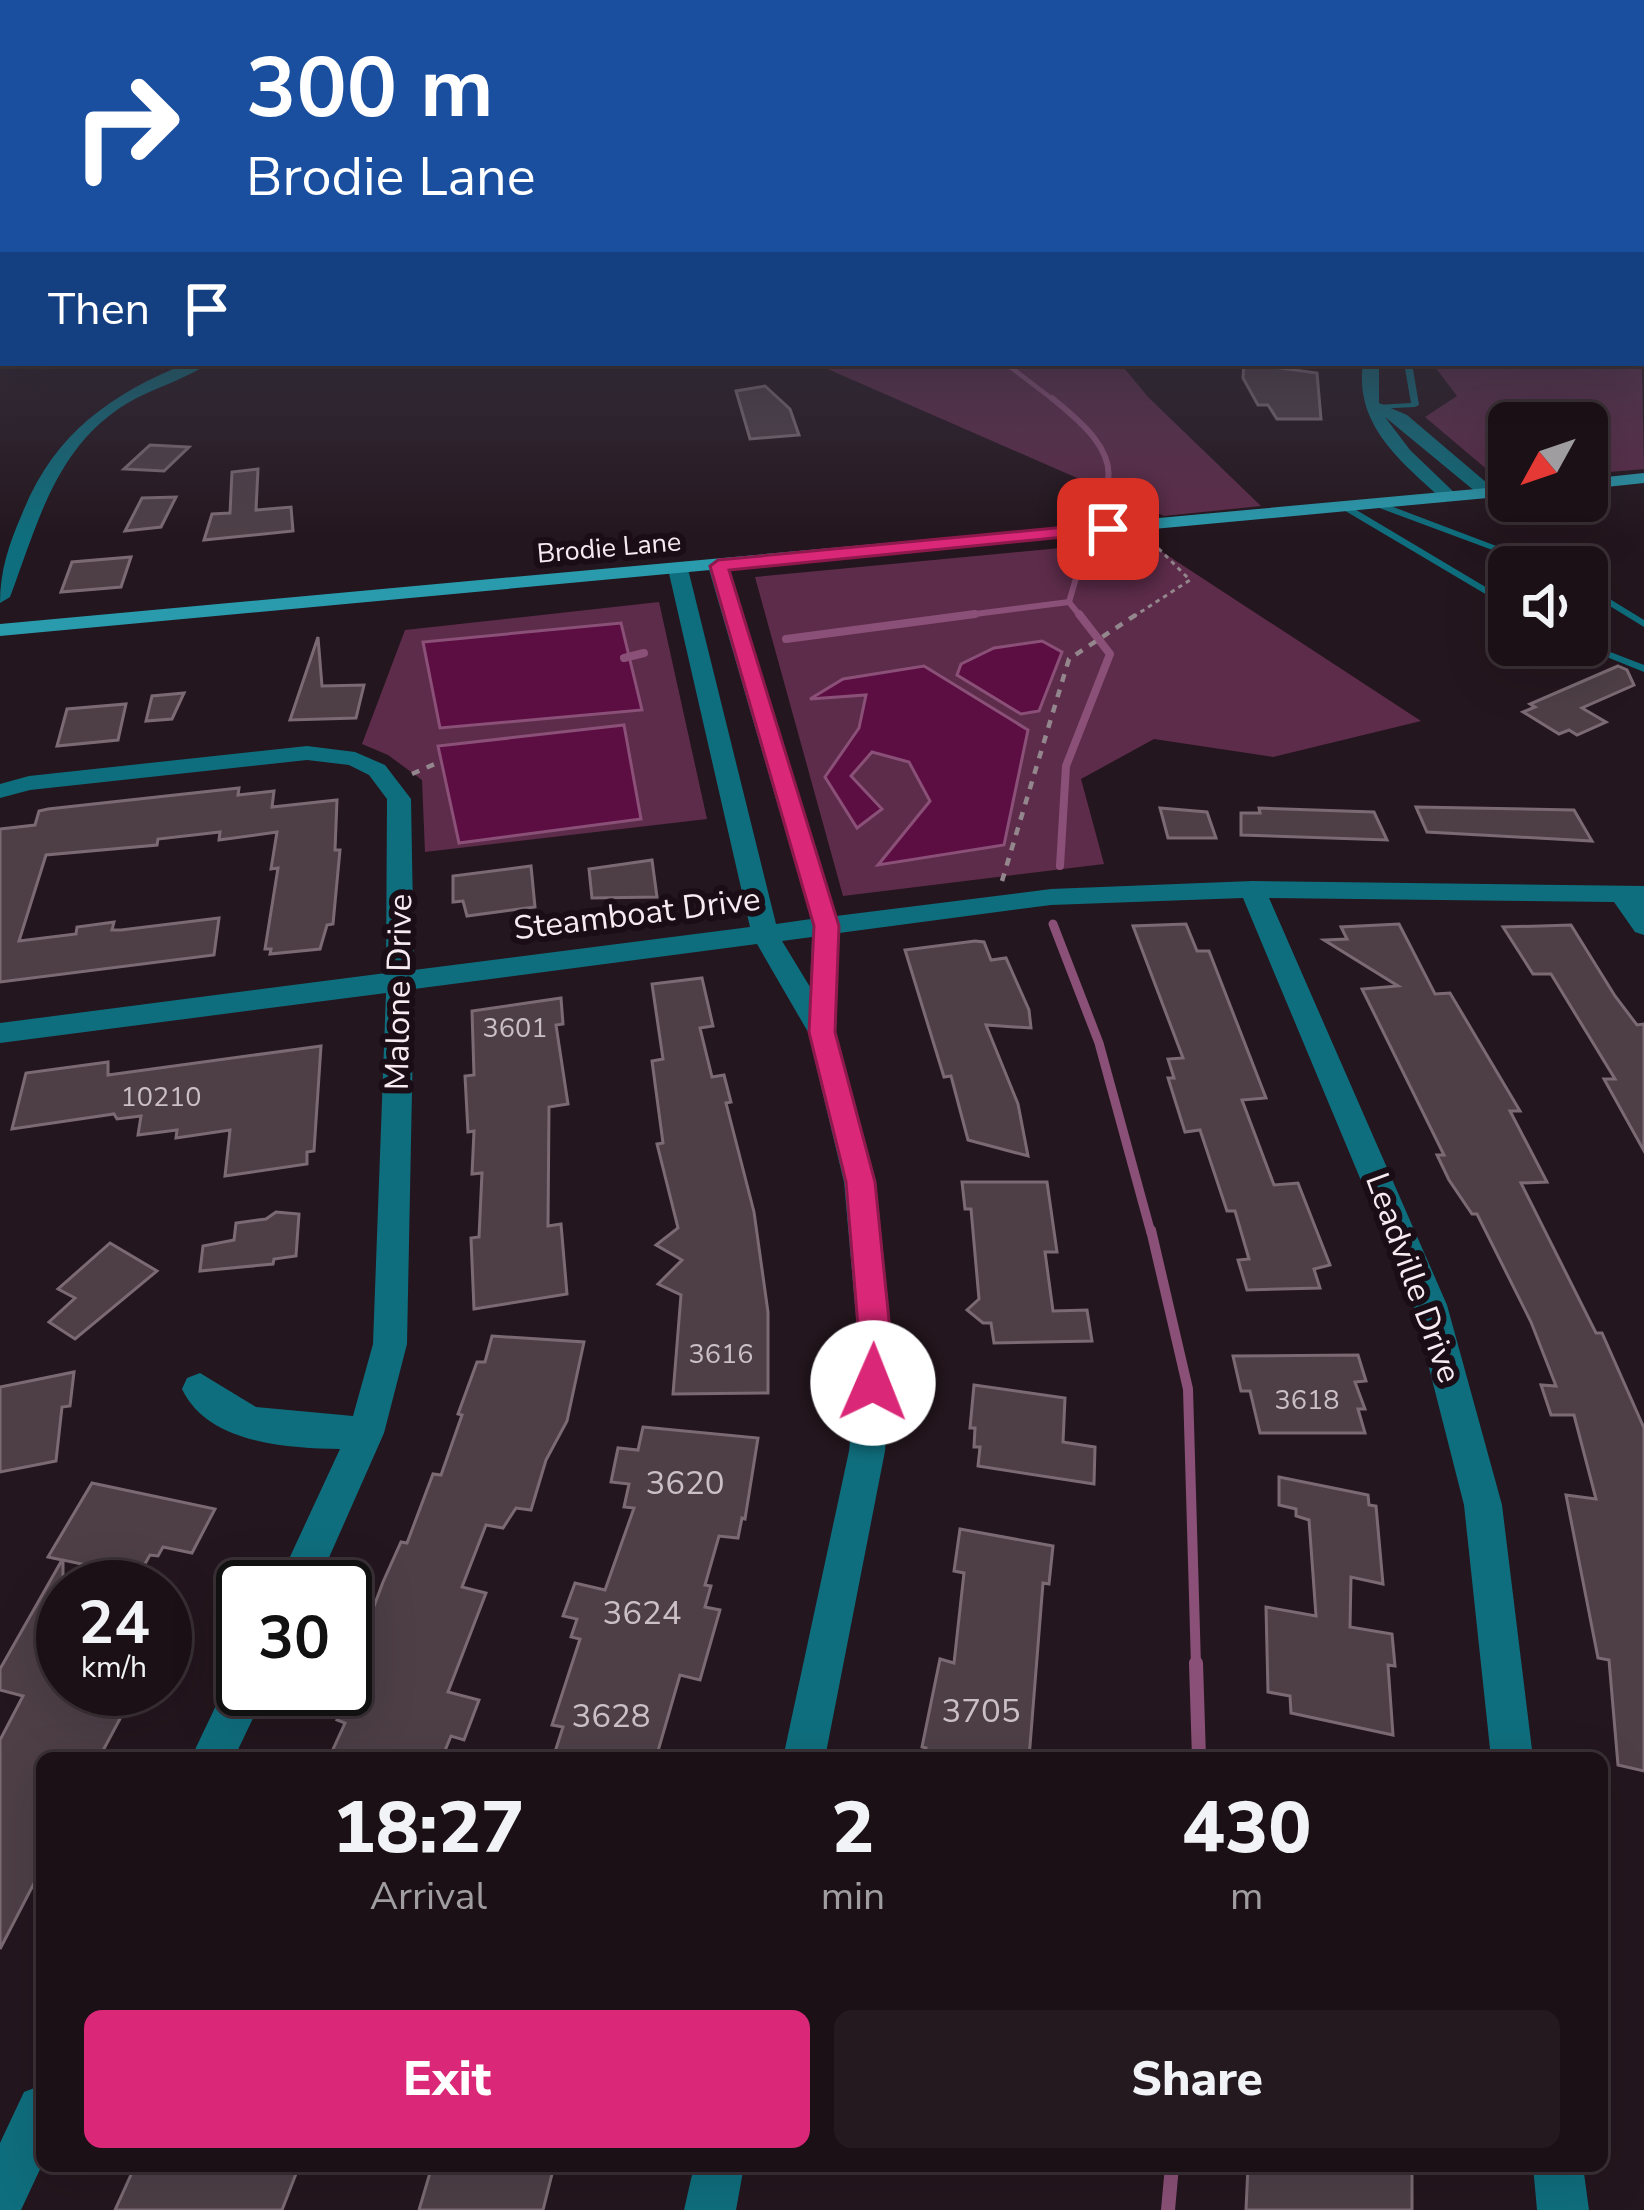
<!DOCTYPE html>
<html lang="en">
<head>
<meta charset="utf-8">
<style>
	:root { --surface:#1b1016; --page:#24191f; --text:#f1f3f6; --muted:#a09da1; --line:#393035; --accent:#db2777 }
	body { margin:0; font-family:"Nunito Sans",sans-serif; background:var(--page); color:var(--text); height:100vh; display:flex; flex-direction:column; font-size:45px; white-space:nowrap }
	* { box-sizing:border-box; margin:0 }
	p { font-size:39px; color:var(--muted) }
	.icon { flex:none; width:66px; height:66px; fill:none; stroke:currentColor; stroke-width:2; stroke-linecap:round; stroke-linejoin:round }
	.map { position:relative; flex:1; overflow:hidden }
	.drawer { position:absolute; left:36px; top:1752px; width:1572px; height:420px; display:flex; flex-direction:column; background:var(--surface); border-radius:18px; box-shadow:0 12px 48px #0002,0 0 0 3px var(--line) }
	.drawer>* { flex:none }
	.top-card { position:absolute; left:0px; top:0px; width:1644px; height:366px; box-shadow:0 12px 48px #0002,0 0 0 3px var(--line); background:#1a4fa0; color:#fff; overflow:hidden }
	.needle { width:78px; rotate:230deg }
	.buttons { position:absolute; left:1488px; top:402px; display:grid; gap:24px }
	.buttons a { display:grid; place-items:center; width:120px; height:120px; border-radius:18px; background:var(--surface); box-shadow:0 12px 48px #0002,0 0 0 3px var(--line); font-size:60px }
	.speed { position:absolute; left:36px; top:1560px; display:flex; gap:24px; font-size:60px; font-weight:700; text-align:center }
	.speed>* { display:grid; place-content:center; width:156px; height:156px; border-radius:50%; background:var(--surface); box-shadow:0 12px 48px #0002,0 0 0 3px var(--line); line-height:1 }
	.speed small { font-size:30px; font-weight:400 }
	.speed .limit { border:6px solid #111; border-radius:18px; background:#fff; color:#111 }
	.pin { position:absolute; display:grid; place-items:center; width:102px; height:102px; color:#fff; margin:-51px; border-radius:24px; box-shadow:0 6px 18px #0006 }
	.me { position:absolute; width:132px; margin:-66px; rotate:1deg; stroke-linejoin:round; filter:drop-shadow(0 0 9px #0008) }
	.turn { display:flex; align-items:center; gap:42px; height:252px; padding:0 48px; font-size:54px }
	.turn .icon { width:156px; height:156px; stroke-width:2.5 }
	.turn b { display:block; font-size:84px; line-height:102px }
	.then { display:flex; align-items:center; height:114px; padding:0 48px; background:#0003; gap:24px; font-size:45px }
	.eta { display:flex; justify-content:space-evenly; align-items:center; height:204px; text-align:center }
	.eta b { font-size:72px; font-weight:800; line-height:84px }
	.action { display:flex; gap:24px; margin-top:auto; padding:24px 48px }
	.action a { flex:1; height:138px; border-radius:18px; background:var(--accent); color:#fff; font-size:48px; font-weight:800; line-height:138px; text-align:center }
	.action a+a { background:var(--page); color:var(--text) }
	.map>svg:first-child { display:block }
	.green { fill:#5d2c4a }
	.water { fill:#5c0e43; stroke:#8a5077; stroke-width:3 }
	.lines { fill:none; stroke-linecap:round; stroke-linejoin:round }
	.stream-far5 { stroke:#8a5077; stroke-width:4.5 }
	.stream-far4 { stroke:#8a5077; stroke-width:6 }
	.stream-far3 { stroke:#8a5077; stroke-width:8 }
	.stream-far2 { stroke:#8a5077; stroke-width:9 }
	.stream-far1 { stroke:#8a5077; stroke-width:10 }
	.stream { stroke:#8a5077; stroke-width:14 }
	.building { fill:#4e3f47; stroke:#7b6a73; stroke-width:3 }
	.path-far1 { stroke:#93878d; stroke-width:3; stroke-dasharray:4.5 4.5; stroke-linecap:butt }
	.path { stroke:#93878d; stroke-width:4.5; stroke-dasharray:8 8; stroke-linecap:butt }
	.service { fill:#0f6e7d; fill-rule:evenodd }
	.minor { fill:#0f6e7d; fill-rule:evenodd }
	.secondary { fill:#2a9aad; fill-rule:evenodd }
	.route { fill:#db2777; stroke:#8e194d; stroke-width:3 }
	.labels { text-anchor:middle; dominant-baseline:central; stroke-width:12; stroke-linejoin:round; paint-order:stroke }
	.far-street-label { font-size:27px; fill:#f5ebf0; stroke:#1a0d15 }
	.number-label { font-size:27px; fill:#cbc0c6 }
	.street-label { font-size:33px; fill:#f5ebf0; stroke:#1a0d15 }
	.near-number-label { font-size:33px; fill:#cbc0c6 }
</style>
</head>
<body>
<div class="map">
<svg width="1644" height="2210" viewBox="0 0 1644 2210">
	<rect width="100%" height="100%" fill="#24161e"/>
	<g class="green">
		<polygon points="1641,325 1644,469 1587,474 1587,423 1509,423 1509,482 1503,483 1425,417 1457,396 1432,363 1641,363"/>
		<polygon points="814,363 1120,363 1148,397 1261,506 1164,516"/>
		<polygon points="1144,540 1421,721 1273,757 1154,739 1081,779 1104,864 843,896 755,577"/>
		<polygon points="659,602 707,819 425,852 422,780 388,755 362,744 405,630"/>
	</g>
	<g class="water">
		<polygon points="621,623 642,710 440,728 423,642"/>
		<polygon points="1042,641 1062,652 1039,711 1021,714 957,675 961,664 994,648"/>
		<polygon points="924,666 1028,730 1004,845 878,865 930,801 909,762 872,752 851,776 882,809 857,828 825,777 859,728 866,695 810,699 843,679"/>
		<polygon points="624,725 641,819 459,843 438,746"/>
	</g>
	<g class="lines">
		<polyline class="stream-far5" points="1005,363 1055,401"/>
		<g class="stream-far4">
			<path d="M1052,398C1076,418 1117,449 1107,485C1104,497 1097,509 1092,521"/>
			<polyline points="1069,602 1081,617"/>
			<polyline points="952,617 1069,602 1086,544"/>
		</g>
		<g class="stream-far3">
			<polyline points="786,639 975,614"/>
			<polyline points="624,658 644,653"/>
			<polyline points="1060,866 1066,766 1110,654 1079,614"/>
		</g>
		<polyline class="stream-far2" points="1053,924 1099,1043 1151,1233"/>
		<polyline class="stream-far1" points="1151,1230 1188,1389 1196,1666"/>
		<g class="stream">
			<polyline points="1196,1663 1199,1758"/>
			<polyline points="1168,2210 1172,2166"/>
		</g>
	</g>
	<g class="building">
		<polygon points="1244,363 1317,373 1321,419 1277,419 1268,405 1258,405 1243,378"/>
		<polygon points="765,386 790,409 799,435 750,439 736,391"/>
		<polygon points="150,445 189,447 164,471 124,469"/>
		<polygon points="258,469 256,510 291,507 293,531 204,540 212,514 230,513 232,472"/>
		<polygon points="176,497 161,527 125,531 142,498"/>
		<polygon points="131,557 121,587 61,592 72,562"/>
		<polygon points="318,637 322,686 364,685 356,718 290,720"/>
		<polygon points="1618,666 1627,670 1634,685 1582,708 1606,722 1577,735 1569,730 1559,734 1523,712 1535,707 1530,704"/>
		<polygon points="184,693 172,719 146,721 152,696"/>
		<polygon points="126,704 118,740 57,746 67,709"/>
		<polygon points="239,788 238,795 274,791 272,807 337,800 335,850 340,850 333,924 327,925 320,949 270,954 271,949 265,949 278,868 271,869 277,832 219,840 220,832 158,839 157,845 46,855 19,941 76,934 77,927 114,922 112,930 121,930 219,918 214,955 0,982 0,829 35,825 39,811 48,809"/>
		<polygon points="1416,807 1574,810 1592,841 1427,832"/>
		<polygon points="1160,808 1207,812 1216,838 1168,838"/>
		<polygon points="1259,808 1374,812 1387,840 1241,835 1241,813 1260,813"/>
		<polygon points="652,860 657,897 592,898 589,869"/>
		<polygon points="531,866 535,907 467,916 463,901 453,902 453,876"/>
		<polygon points="1186,924 1197,951 1209,951 1266,1098 1242,1100 1274,1185 1298,1183 1330,1265 1314,1269 1320,1288 1247,1290 1238,1260 1249,1259 1235,1211 1227,1211 1200,1130 1185,1132 1168,1078 1174,1078 1168,1059 1183,1058 1133,926"/>
		<polygon points="1399,924 1435,994 1450,993 1520,1111 1510,1111 1547,1182 1521,1183 1596,1333 1602,1333 1644,1428 1644,1771 1618,1765 1609,1660 1598,1658 1566,1495 1596,1499 1574,1415 1551,1415 1541,1385 1556,1386 1531,1322 1477,1214 1472,1214 1449,1180 1437,1155 1444,1155 1362,989 1398,986 1324,940 1347,939 1341,927"/>
		<polygon points="1571,925 1615,996 1637,1025 1644,1024 1644,1151 1604,1079 1615,1079 1551,974 1533,974 1503,927"/>
		<polygon points="975,941 984,942 991,960 1006,958 1029,1010 1031,1028 986,1025 1018,1104 1028,1156 968,1140 951,1076 944,1077 905,950"/>
		<polygon points="702,978 713,1026 700,1028 712,1077 724,1075 731,1102 726,1103 754,1212 768,1312 768,1393 673,1394 681,1295 658,1284 682,1260 656,1245 678,1228 657,1144 663,1143 652,1061 663,1059 652,984"/>
		<polygon points="561,998 563,1024 556,1025 568,1104 549,1107 548,1226 561,1224 567,1294 474,1309 471,1238 479,1237 482,1173 472,1174 474,1131 468,1132 465,1076 474,1075 472,1011"/>
		<polygon points="321,1046 314,1151 307,1152 307,1164 225,1176 230,1130 176,1138 177,1130 138,1135 141,1116 117,1119 114,1114 12,1129 26,1073 108,1062 108,1075"/>
		<polygon points="962,1182 1047,1182 1057,1252 1045,1252 1053,1311 1087,1310 1092,1341 994,1343 991,1323 983,1323 967,1310 979,1299 971,1209 965,1209"/>
		<polygon points="276,1212 299,1214 296,1256 274,1259 273,1264 200,1271 203,1246 234,1240 236,1223 266,1219"/>
		<polygon points="110,1243 157,1271 75,1339 49,1322 75,1298 58,1289"/>
		<polygon points="492,1336 584,1342 567,1421 546,1460 531,1510 516,1508 503,1528 486,1525 462,1587 486,1593 448,1692 479,1700 464,1740 451,1736 442,1758 329,1758 345,1723 337,1720 372,1643 361,1641 383,1582 401,1542 407,1543 433,1474 441,1475 462,1415 458,1414 477,1362 485,1362"/>
		<polygon points="1358,1355 1366,1381 1355,1382 1365,1409 1358,1409 1365,1433 1260,1433 1250,1391 1241,1391 1233,1356"/>
		<polygon points="74,1372 70,1406 62,1407 56,1461 0,1472 0,1387"/>
		<polygon points="974,1385 1065,1398 1063,1442 1095,1447 1094,1484 978,1466 980,1447 974,1447 975,1428 970,1428"/>
		<polygon points="643,1427 758,1438 745,1519 742,1518 738,1538 719,1536 705,1585 711,1586 705,1607 720,1610 700,1680 680,1675 656,1758 553,1758 563,1727 552,1725 580,1639 571,1637 577,1619 563,1616 575,1583 605,1590 634,1508 624,1507 629,1484 611,1482 618,1448 638,1450"/>
		<polygon points="1279,1477 1368,1495 1369,1505 1376,1506 1383,1584 1351,1577 1350,1627 1392,1634 1395,1666 1388,1665 1393,1735 1291,1713 1290,1696 1268,1692 1266,1607 1316,1616 1309,1520 1296,1516 1296,1509 1279,1505"/>
		<polygon points="92,1483 215,1509 192,1553 163,1547 158,1556 150,1555 138,1576 63,1560 63,1689 136,1689 99,1758 42,1758 42,1868 0,1949 0,1740 23,1696 0,1690 0,1669 62,1560 48,1557"/>
		<polygon points="960,1529 1053,1546 1049,1584 1043,1583 1029,1758 925,1758 926,1748 922,1747 940,1659 954,1663 964,1573 954,1571"/>
		<polygon points="135,2166 299,2166 282,2210 115,2210"/>
		<polygon points="432,2166 554,2166 543,2210 419,2210"/>
		<polygon points="1248,2166 1387,2166 1412,2174 1412,2210 1246,2210"/>
	</g>
	<g class="lines">
		<polyline class="path-far1" points="1133,617 1190,580 1154,544"/>
		<g class="path">
			<polyline points="412,774 437,763"/>
			<polyline points="1002,881 1069,659 1137,614"/>
		</g>
		<g class="service">
			<polygon points="1404,363 1412,363 1419,405 1415,407 1374,409 1374,405 1377,405 1411,403"/>
			<polygon points="1374,502 1380,502 1552,567 1538,567 1374,506"/>
			<polygon points="1342,505 1348,505 1509,601 1509,608 1342,509"/>
			<polygon points="1587,585 1644,620 1644,627 1587,592"/>
			<polygon points="1587,643 1644,665 1644,672 1577,645"/>
		</g>
		<g class="minor">
			<polygon points="3,266 3,274 0,275 0,267"/>
			<polygon points="1641,272 1644,273 1644,281 1641,280"/>
			<path d="M187,363H209C185,380 152,388 126,404C55,448 38,523 10,597L0,603C0,570 9,544 22,514C54,434 109,395 187,363Z"/>
			<path d="M1363,363H1379V403L1407,415L1494,489V497H1482L1385,417L1410,450L1459,497L1444,501C1402,462 1354,426 1363,363Z"/>
			<path d="M718,560L728,566L836,916L1051,889L1252,881L1644,886V935L1635,932L1614,902L1269,898L1447,1305L1502,1505L1533,1758H1491L1464,1505L1413,1305L1243,898L1051,905L839,933L836,1032L876,1182L893,1350L885,1451L825,1758H783L849,1451L859,1350L844,1182L808,1032L757,944L414,989L407,1344L384,1433L316,1587H276L340,1449C288,1448 208,1444 182,1389L187,1378L200,1373L256,1407L353,1416L373,1344L386,993L0,1043V1023L386,973L387,799L369,775L349,765L307,760L30,790L0,798V784L29,776L307,746L355,752L385,765L411,799L414,970L750,927L668,569L678,563L688,569L776,924L811,919L708,566ZM812,937L810,987L782,941Z"/>
			<polygon points="243,1670 243,1689 267,1689 234,1758 191,1758 231,1674"/>
			<polygon points="42,2085 42,2165 21,2210 0,2210 0,2143 24,2092"/>
			<polygon points="694,2166 744,2166 736,2210 684,2210"/>
			<polygon points="1533,2166 1583,2166 1589,2210 1537,2210"/>
		</g>
		<g class="secondary">
			<polygon points="1644,473 1644,483 1587,489 1587,479"/>
			<polygon points="1509,486 1509,496 0,636 0,624"/>
		</g>
	</g>
	<linearGradient id="sky" x2="0" y2="1"><stop stop-color="#140c10"/><stop offset="0.42" stop-color="#3f3c4c"/><stop offset="1" stop-color="#3f3c4c" stop-opacity="0"/></linearGradient>
	<rect width="1644" height="537" fill="url(#sky)"/>
	<polygon class="route" points="1108,523 1114,525 1114,532 729,570 839,926 835,1032 875,1182 892,1350 884,1393 873,1398 862,1393 857,1383 860,1350 846,1182 809,1032 814,926 710,566 718,560"/>
	<g class="labels">
		<g class="far-street-label">
			<text transform="translate(609 548) rotate(-5)">Brodie Lane</text>
		</g>
		<g class="number-label">
			<text x="515" y="1028">3601</text>
			<text x="161" y="1097">10210</text>
			<text x="721" y="1354">3616</text>
			<text x="1307" y="1400">3618</text>
		</g>
		<g class="street-label">
			<text transform="translate(637 914) rotate(-7)">Steamboat Drive</text>
			<text transform="translate(399 992) rotate(-89)">Malone Drive</text>
			<text transform="translate(1413 1278) rotate(70)">Leadville Drive</text>
		</g>
		<g class="near-number-label">
			<text x="685" y="1483">3620</text>
			<text x="642" y="1613">3624</text>
			<text x="981" y="1711">3705</text>
			<text x="611" y="1716">3628</text>
		</g>
	</g>
</svg>
<div class="buttons">
<a><svg class="needle" viewBox="-14 -14 28 28"><path d="M0-13l5 13h-10z" fill="#e53935"/><path d="M0 13l5-13h-10z" fill="#a09da1"/></svg></a>
<a><svg class="icon" aria-label="sound" viewBox="0 0 24 24"><path d="M4 9h4l5-4v14l-5-4H4zM17 9q2 3 0 6"/></svg></a>
</div>
<div class="speed"><div>24<small>km/h</small></div><div class="limit">30</div></div>
<div class="pin" style="left:1108px;top:529px;background:#d93025"><svg class="icon" aria-label="arrive" viewBox="0 0 24 24"><path d="M6 21V4h12l-3 4 3 4H6"/></svg></div>
<svg class="me" style="left:873px;top:1383px" viewBox="-20 -20 40 40"><circle r="19" fill="#fff"/><path d="M0-13L10 11 0 6-10 11z" fill="#db2777"/></svg>
<div class="top-card">
<div class="turn"><svg class="icon" aria-label="right" viewBox="0 0 24 24"><path d="M7 20v-9h11M14 6l5 5-5 5"/></svg><div><b>300 m</b>Brodie Lane</div></div>
<div class="then">Then<svg class="icon" aria-label="arrive" viewBox="0 0 24 24"><path d="M6 21V4h12l-3 4 3 4H6"/></svg></div>
</div>
<section class="drawer">
<div class="eta">
<div><b>18:27</b><p>Arrival</p></div>
<div><b>2</b><p>min</p></div>
<div><b>430</b><p>m</p></div>
</div>
<div class="action"><a>Exit</a><a>Share</a></div>
</section>
</div>
</body>
</html>
